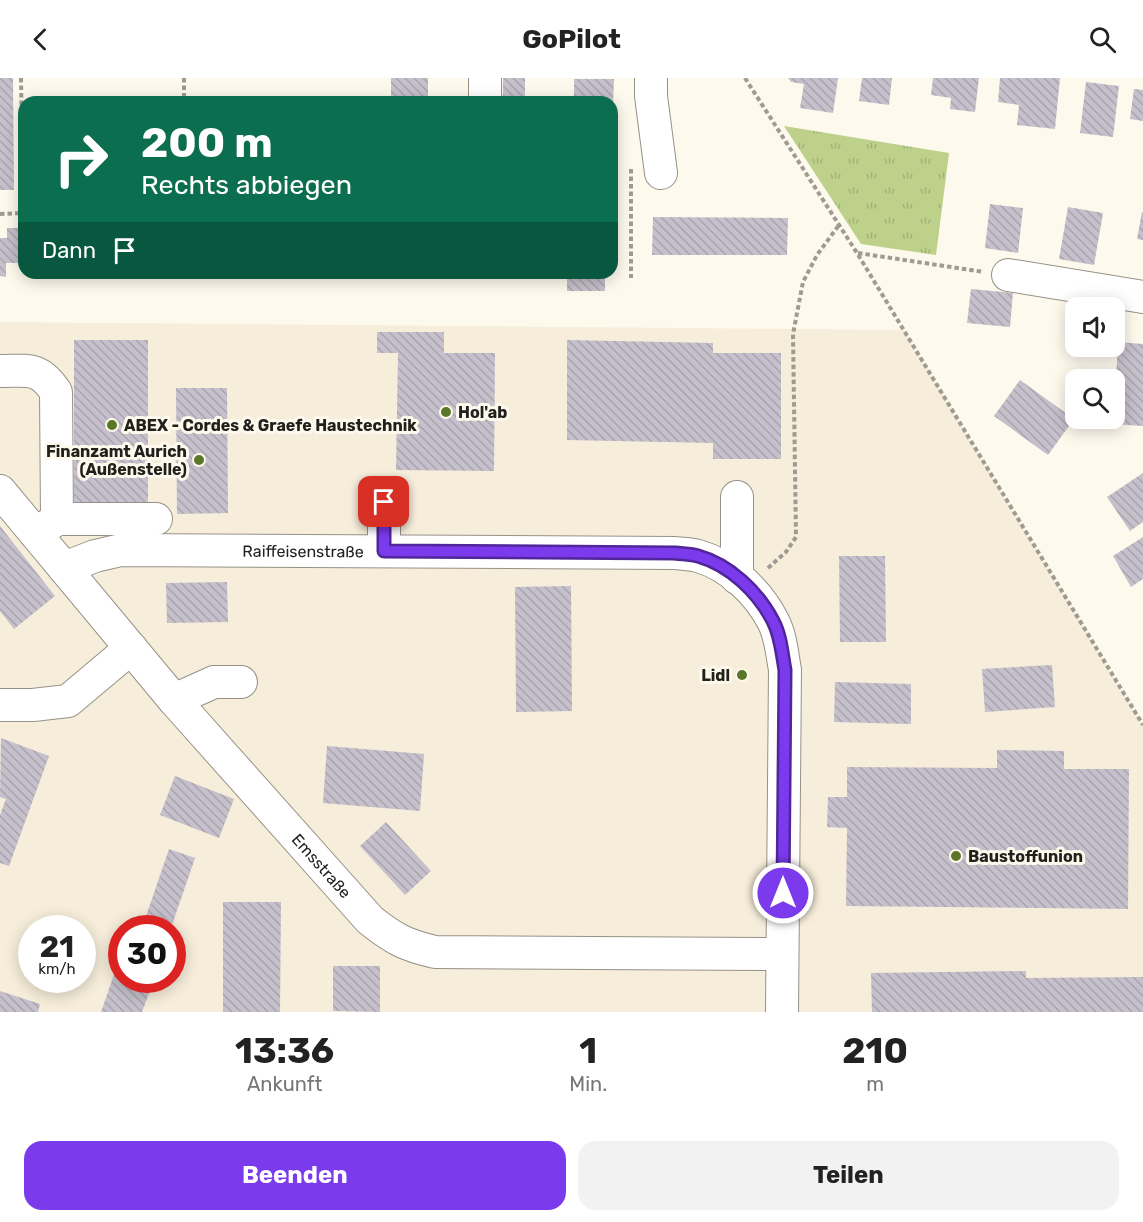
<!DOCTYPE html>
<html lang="de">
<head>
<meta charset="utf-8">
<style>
	:root { --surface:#fff; --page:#f2f2f2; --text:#222; --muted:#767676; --accent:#7c3aed }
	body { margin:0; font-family:Rubik,sans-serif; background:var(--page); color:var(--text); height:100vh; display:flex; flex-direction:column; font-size:22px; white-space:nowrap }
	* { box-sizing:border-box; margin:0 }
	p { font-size:20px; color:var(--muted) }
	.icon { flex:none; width:33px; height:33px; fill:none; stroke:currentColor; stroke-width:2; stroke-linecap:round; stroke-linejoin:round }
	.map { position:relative; height:934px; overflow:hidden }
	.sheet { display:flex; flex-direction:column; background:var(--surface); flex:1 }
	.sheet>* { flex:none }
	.banner { position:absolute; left:18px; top:18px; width:600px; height:183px; border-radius:18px; box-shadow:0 3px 15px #0003; background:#0b6e4f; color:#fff; overflow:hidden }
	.fabs { position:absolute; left:1065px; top:219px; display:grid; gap:12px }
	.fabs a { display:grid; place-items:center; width:60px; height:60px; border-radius:12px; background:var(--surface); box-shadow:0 3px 15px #0003; font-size:30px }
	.speed { position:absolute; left:18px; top:837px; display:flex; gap:12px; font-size:30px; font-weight:700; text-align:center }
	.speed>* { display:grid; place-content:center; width:78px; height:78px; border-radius:50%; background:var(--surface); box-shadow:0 3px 15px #0003; line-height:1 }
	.speed small { font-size:15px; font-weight:400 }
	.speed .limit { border:9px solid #d22; background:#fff; color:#111 }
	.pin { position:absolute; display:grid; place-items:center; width:51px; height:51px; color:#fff; margin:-26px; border-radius:12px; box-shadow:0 3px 9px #0006 }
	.me { position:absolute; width:66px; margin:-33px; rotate:0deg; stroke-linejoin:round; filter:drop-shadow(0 0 4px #0008) }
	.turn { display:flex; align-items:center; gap:21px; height:126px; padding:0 24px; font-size:27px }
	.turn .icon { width:78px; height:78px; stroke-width:2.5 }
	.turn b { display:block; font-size:42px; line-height:51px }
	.then { display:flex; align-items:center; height:57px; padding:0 24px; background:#0003; gap:12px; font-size:22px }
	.eta { display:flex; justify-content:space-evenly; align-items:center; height:102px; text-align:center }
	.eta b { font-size:36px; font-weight:700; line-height:42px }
	.button { display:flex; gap:12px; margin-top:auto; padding:12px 24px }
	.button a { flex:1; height:69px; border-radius:18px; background:var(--accent); color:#fff; font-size:24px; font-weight:700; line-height:69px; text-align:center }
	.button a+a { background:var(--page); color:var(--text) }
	header { display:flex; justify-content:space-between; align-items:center; height:78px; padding:0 24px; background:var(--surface); font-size:27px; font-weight:700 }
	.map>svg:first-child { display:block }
	.built { fill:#f6edda; fill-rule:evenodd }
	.park { fill:url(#park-tufts) }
	.building { fill:url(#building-back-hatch) }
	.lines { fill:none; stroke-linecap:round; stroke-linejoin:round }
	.minor-casing { stroke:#969287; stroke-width:34 }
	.path { stroke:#9f9b92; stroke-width:4; stroke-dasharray:4.5 3; stroke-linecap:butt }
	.minor { stroke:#fff; stroke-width:32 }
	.route-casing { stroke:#51269a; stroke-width:15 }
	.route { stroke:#7c3aed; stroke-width:10 }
	.poi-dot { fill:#5b7629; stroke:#fef9ed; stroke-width:2 }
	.labels { text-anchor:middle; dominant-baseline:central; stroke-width:6; stroke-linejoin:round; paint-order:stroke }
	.poi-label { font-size:16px; font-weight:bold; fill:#22201c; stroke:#fef9ed; text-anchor:start }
	.street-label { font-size:16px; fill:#22201c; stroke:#fef9ed }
</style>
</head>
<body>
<header><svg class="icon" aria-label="back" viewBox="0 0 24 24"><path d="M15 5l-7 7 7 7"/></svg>GoPilot<svg class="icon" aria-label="search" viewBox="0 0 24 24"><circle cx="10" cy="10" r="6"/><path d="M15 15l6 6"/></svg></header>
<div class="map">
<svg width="1143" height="934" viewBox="0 0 1143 934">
	<defs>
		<pattern id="park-tufts" width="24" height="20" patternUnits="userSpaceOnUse" patternTransform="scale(1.5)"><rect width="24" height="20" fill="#bdd18b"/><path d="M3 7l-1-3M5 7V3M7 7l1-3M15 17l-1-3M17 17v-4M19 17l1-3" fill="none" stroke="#a2b377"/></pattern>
		<pattern id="building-back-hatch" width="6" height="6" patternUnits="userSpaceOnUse" patternTransform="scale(1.5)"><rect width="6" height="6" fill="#c5c0cb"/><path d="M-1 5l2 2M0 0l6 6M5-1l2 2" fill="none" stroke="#a9a5ae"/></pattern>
	</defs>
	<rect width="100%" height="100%" fill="#fef9ed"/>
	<path class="built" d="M0,244L904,252L1143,647V934H0ZM32,850H82V902H32ZM122,850H172V902H122Z"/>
	<polygon class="park" points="784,48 949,75 936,177 861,166"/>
	<g class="building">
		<polygon points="0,0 13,0 14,112 0,112"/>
		<rect x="391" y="0" width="37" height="24"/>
		<rect x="503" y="0" width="22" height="24"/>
		<polygon points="788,0 838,0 833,35 800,30 804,6 791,4"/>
		<polygon points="862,0 892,0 889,27 859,23"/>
		<polygon points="933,0 979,0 975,34 950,31 951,20 931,17"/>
		<polygon points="1000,0 1060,0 1055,51 1017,47 1019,27 998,24"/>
		<polygon points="574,1 614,1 613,24 574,24"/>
		<polygon points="1086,4 1119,8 1113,59 1080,55"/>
		<polygon points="1134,11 1143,12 1143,43 1130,41"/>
		<polygon points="990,126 1023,130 1018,175 985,170"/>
		<polygon points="1068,129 1103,135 1094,187 1059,181"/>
		<polygon points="1142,134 1143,135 1143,162 1137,161"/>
		<polygon points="653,139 788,140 787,177 652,177"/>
		<polygon points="7,150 24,150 24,185 6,185 6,199 0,198 0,160 7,160"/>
		<rect x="567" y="195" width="38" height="18"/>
		<polygon points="971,211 1013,215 1010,249 967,245"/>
		<polygon points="377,254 444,254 444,275 495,275 494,393 396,392 398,275 377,275"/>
		<rect x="74" y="262" width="74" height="172"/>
		<polygon points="567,262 713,265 713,275 781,275 781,381 713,381 713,365 567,362"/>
		<polygon points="1118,264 1143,266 1143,348 1112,346 1112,340 1114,340"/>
		<polygon points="1020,302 1074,341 1048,377 994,338"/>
		<polygon points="176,310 227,310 228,435 177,436"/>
		<polygon points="1143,395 1143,444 1130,453 1107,419"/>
		<polygon points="0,448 55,518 14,551 0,533"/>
		<polygon points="1143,459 1143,501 1131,509 1113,478"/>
		<polygon points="839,478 885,478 886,564 840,564"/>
		<polygon points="227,504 228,544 167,545 166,505"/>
		<polygon points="571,508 572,633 516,634 515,509"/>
		<polygon points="1052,587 1055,629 985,634 982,591"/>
		<polygon points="835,604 911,606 911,646 834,644"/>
		<polygon points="1,660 49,678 9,788 0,785 0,737 6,721 0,719"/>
		<polygon points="327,668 424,676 420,733 323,725"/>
		<polygon points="997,672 1064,673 1064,691 1129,691 1128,831 846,828 847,750 827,749 828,719 847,719 847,689 997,690"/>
		<polygon points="175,698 234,721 219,760 160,737"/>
		<polygon points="386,744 431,793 405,817 360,768"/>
		<polygon points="169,771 195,780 171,850 142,850"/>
		<polygon points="223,824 281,824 280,934 223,934"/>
		<polygon points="118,885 122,886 122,902 154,902 142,934 101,934"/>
		<polygon points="333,888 380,888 380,934 333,933"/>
		<polygon points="1026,893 1026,900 1143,899 1143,934 872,934 871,895"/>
		<polygon points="0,913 40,926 38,934 0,934"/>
	</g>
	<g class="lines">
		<g class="minor-casing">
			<g id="minor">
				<polyline points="485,0 485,24"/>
				<polyline points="651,0 651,18 661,95"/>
				<polyline points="1008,197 1143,219"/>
				<path d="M0,293C28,293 39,288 56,314L57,441L36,456"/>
				<path id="s1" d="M0,413L174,622L370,842C394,861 405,867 435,874L782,876"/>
				<polyline points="737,419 737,500"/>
				<polyline points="57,441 156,441"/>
				<polyline points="384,473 384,424"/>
				<path id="s2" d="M64,490L95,478L121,472L675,475C682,476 691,476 698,478C730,487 758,514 773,543C781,558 782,576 785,592L782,934"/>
				<polyline points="174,622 214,604 241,604"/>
				<polyline points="0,627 33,627 68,623 131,570"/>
			</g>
		</g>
		<g class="path">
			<polyline points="21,0 23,135"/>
			<polyline points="184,0 184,24"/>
			<polyline points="745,0 857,175 1143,647"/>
			<polyline points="631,91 631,200"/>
			<polyline points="0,136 23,135"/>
			<polyline points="858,175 984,194"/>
			<polyline points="768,490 786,474 796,459 793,256 803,204 817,177 839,147"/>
		</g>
		<use href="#minor" class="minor"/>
	</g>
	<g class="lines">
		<g class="route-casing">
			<path id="route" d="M384,424V473L675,475C682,476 691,476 698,478C730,487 758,514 773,543C781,558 782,576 785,592L783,815"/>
		</g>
		<use href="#route" class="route"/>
	</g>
	<g class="poi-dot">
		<circle cx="446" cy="334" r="6"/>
		<circle cx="112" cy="347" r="6"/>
		<circle cx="199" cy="382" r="6"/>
		<circle cx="742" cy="597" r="6"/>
		<circle cx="956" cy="778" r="6"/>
	</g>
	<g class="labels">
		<g class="poi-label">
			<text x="458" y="334">Hol'ab</text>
			<text x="124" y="347">ABEX - Cordes &amp; Graefe Haustechnik</text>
			<text x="187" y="373" text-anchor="end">Finanzamt Aurich<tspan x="187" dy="18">(Außenstelle)</tspan></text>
			<text x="730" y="597" text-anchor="end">Lidl</text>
			<text x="968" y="778">Baustoffunion</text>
		</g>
		<g class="street-label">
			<text stroke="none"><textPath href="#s2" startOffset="242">Raiffeisenstraße</textPath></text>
			<text stroke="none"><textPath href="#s1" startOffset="494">Emsstraße</textPath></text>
		</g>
	</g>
</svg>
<div class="fabs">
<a><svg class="icon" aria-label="sound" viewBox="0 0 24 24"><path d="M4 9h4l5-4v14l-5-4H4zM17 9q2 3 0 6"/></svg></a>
<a><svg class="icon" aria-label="search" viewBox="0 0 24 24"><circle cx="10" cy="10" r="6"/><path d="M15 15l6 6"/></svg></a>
</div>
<div class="speed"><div>21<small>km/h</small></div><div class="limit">30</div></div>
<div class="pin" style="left:384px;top:424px;background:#d93025"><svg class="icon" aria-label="arrive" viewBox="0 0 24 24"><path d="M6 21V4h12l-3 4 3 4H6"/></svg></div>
<svg class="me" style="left:783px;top:815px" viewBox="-20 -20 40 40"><circle r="17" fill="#7c3aed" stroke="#fff" stroke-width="3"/><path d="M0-11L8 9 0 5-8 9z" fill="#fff"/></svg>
<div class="banner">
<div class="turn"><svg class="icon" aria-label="right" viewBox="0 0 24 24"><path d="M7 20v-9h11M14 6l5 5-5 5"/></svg><div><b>200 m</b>Rechts abbiegen</div></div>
<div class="then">Dann<svg class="icon" aria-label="arrive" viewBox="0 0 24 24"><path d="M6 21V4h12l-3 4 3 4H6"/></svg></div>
</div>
</div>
<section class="sheet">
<div class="eta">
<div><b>13:36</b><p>Ankunft</p></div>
<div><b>1</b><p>Min.</p></div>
<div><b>210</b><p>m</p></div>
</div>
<div class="button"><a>Beenden</a><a>Teilen</a></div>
</section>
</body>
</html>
